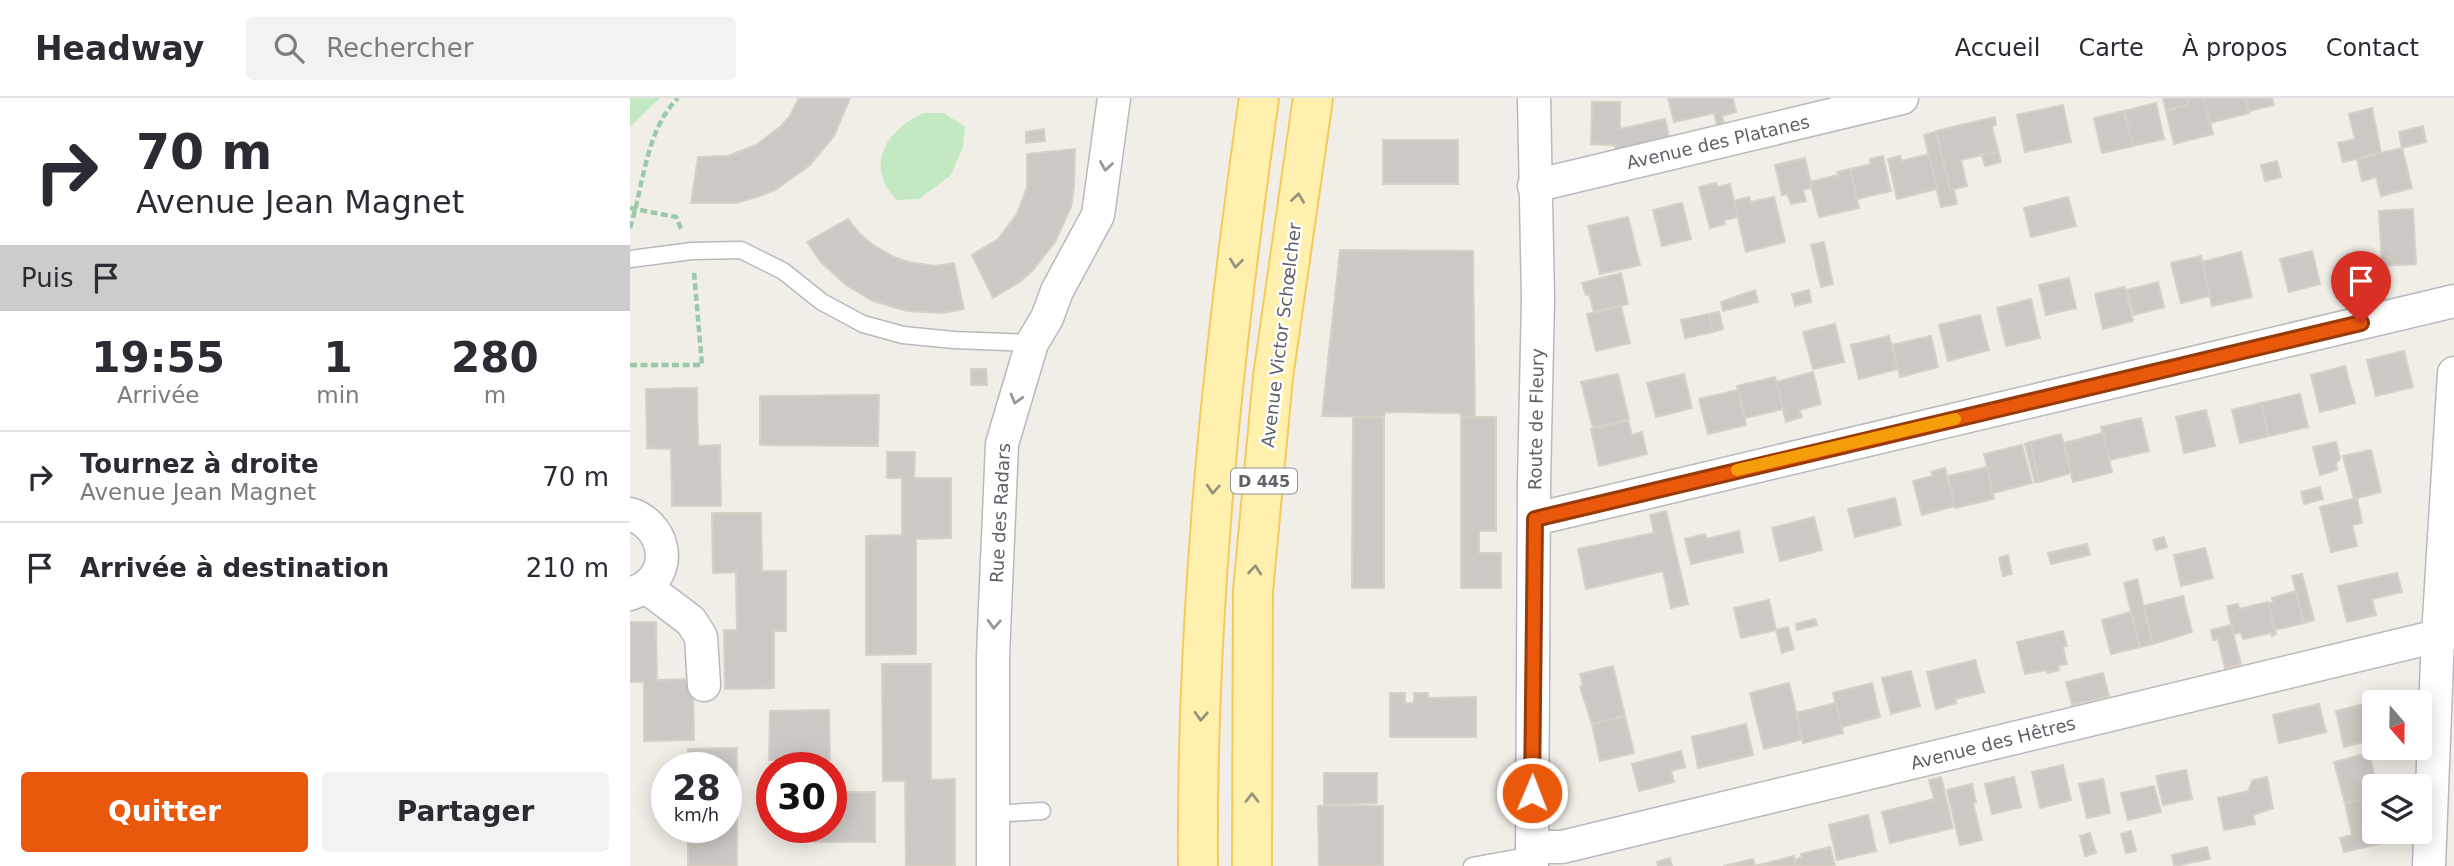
<!DOCTYPE html>
<html lang="fr">
<head>
<meta charset="utf-8">
<style>
	:root { --surface:#fff; --page:#f2f2f3; --text:#2b2b33; --muted:#7c7c81; --line:#e1e1e2; --accent:#ea580c }
	body { margin:0; font-family:"DejaVu Sans",sans-serif; background:var(--page); color:var(--text); height:100vh; display:flex; flex-direction:column; font-size:26px; white-space:nowrap }
	* { box-sizing:border-box; margin:0 }
	p { font-size:23px; color:var(--muted) }
	.icon { flex:none; width:38px; height:38px; fill:none; stroke:currentColor; stroke-width:2; stroke-linecap:round; stroke-linejoin:round }
	.map { position:relative; flex:1; overflow:hidden }
	.drawer { display:flex; flex-direction:column; background:var(--surface); width:630px }
	.drawer>* { flex:none }
	.guide { background:#fff; color:var(--text); overflow:hidden }
	.needle { width:46px; rotate:160deg }
	.tools { position:absolute; left:1732px; top:592px; display:grid; gap:14px }
	.tools a { display:grid; place-items:center; width:70px; height:70px; border-radius:7px; background:var(--surface); box-shadow:0 4px 18px #0003; font-size:35px }
	.speed { position:absolute; left:21px; top:654px; display:flex; gap:14px; font-size:35px; font-weight:700; text-align:center }
	.speed>* { display:grid; place-content:center; width:91px; height:91px; border-radius:50%; background:var(--surface); box-shadow:0 4px 18px #0003; line-height:1 }
	.speed small { font-size:18px; font-weight:400 }
	.speed .limit { border:10px solid #d22; background:#fff; color:#111 }
	.pin { position:absolute; display:grid; place-items:center; width:60px; height:60px; color:#fff; margin:-72px -30px; border-radius:50% 50% 50% 0; rotate:-45deg; box-shadow:0 0 7px #0007 }
	.pin .icon { rotate:45deg }
	.me { position:absolute; width:77px; margin:-38px; rotate:1deg; stroke-linejoin:round; filter:drop-shadow(0 0 5px #0008) }
	.turn { display:flex; align-items:center; gap:24px; height:147px; padding:0 21px; font-size:32px }
	.turn .icon { width:91px; height:91px; stroke-width:2.5 }
	.turn b { display:block; font-size:49px; line-height:60px }
	.then { display:flex; align-items:center; height:66px; padding:0 21px; background:#0003; gap:14px; font-size:26px }
	.eta { display:flex; justify-content:space-evenly; align-items:center; height:119px; text-align:center }
	.eta b { font-size:42px; font-weight:800; line-height:49px }
	.button { display:flex; gap:14px; margin-top:auto; padding:14px 21px }
	.button a { flex:1; height:80px; border-radius:7px; background:var(--accent); color:#fff; font-size:28px; font-weight:800; line-height:80px; text-align:center }
	.button a+a { background:var(--page); color:var(--text) }
	ul { padding:0; list-style:none }
	li { display:flex; align-items:center; gap:21px; height:91px; padding:0 21px; border-top:2px solid var(--line) }
	li div { flex:1 }
	li b { display:block; font-size:26px }
	li em { font-style:normal }
	header { display:flex; align-items:center; gap:42px; box-sizing:border-box; height:98px; padding:0 35px; background:var(--surface); border-bottom:2px solid var(--line) }
	header strong { font-size:33px }
	nav { display:flex; gap:38px; margin-inline-start:auto; font-size:24px }
	.search { width:490px; height:63px; background:var(--page); display:flex; align-items:center; gap:18px; box-sizing:border-box; padding:0 24px; border-radius:7px; color:var(--muted); font-size:26px }
	main { display:flex; flex:1; min-height:0 }
	.map>svg:first-child { display:block }
	.green { fill:#c3e9c3 }
	.building { fill:#ccc9c4; stroke:#d6d0c5; stroke-width:2 }
	.lines { fill:none; stroke-linecap:round; stroke-linejoin:round }
	.lane-casing { stroke:#b7b9bd; stroke-width:19 }
	.street-casing { stroke:#b7b9bd; stroke-width:35 }
	.primary-casing { stroke:#f6c95a; stroke-width:42 }
	.path { stroke:#9bcaa8; stroke-width:4.5; stroke-dasharray:7 3.5; stroke-linecap:butt }
	.lane { stroke:#fff; stroke-width:16 }
	.street { stroke:#fff; stroke-width:32 }
	.primary { stroke:#fff1ad; stroke-width:38 }
	.oneway { stroke:#96999c }
	.oneway2 { stroke:#969480 }
	.route-casing { stroke:#983908; stroke-width:18 }
	.route { stroke:#ea580c; stroke-width:12 }
	.slow { stroke:#f59e0b; stroke-width:12 }
	.labels { text-anchor:middle; dominant-baseline:central; stroke-width:5; stroke-linejoin:round; paint-order:stroke }
	.shield { fill:#fff; stroke:#8e9195; stroke-width:2 }
	.shield-label { font-size:16px; font-weight:bold; fill:#5e6267 }
	.street-label { font-size:18px; fill:#5e6267; stroke:#fff }
</style>
</head>
<body>
<header>
<strong>Headway</strong>
<div class="search"><svg class="icon" aria-label="search" viewBox="0 0 24 24"><circle cx="10" cy="10" r="6"/><path d="M15 15l6 6"/></svg>Rechercher</div>
<nav><a>Accueil</a><a>Carte</a><a>À propos</a><a>Contact</a></nav>
</header>
<main>
<section class="drawer">
<div class="guide">
<div class="turn"><svg class="icon" aria-label="right" viewBox="0 0 24 24"><path d="M7 20v-9h11M14 6l5 5-5 5"/></svg><div><b>70 m</b>Avenue Jean Magnet</div></div>
<div class="then">Puis<svg class="icon" aria-label="arrive" viewBox="0 0 24 24"><path d="M6 21V4h12l-3 4 3 4H6"/></svg></div>
</div>
<div class="eta">
<div><b>19:55</b><p>Arrivée</p></div>
<div><b>1</b><p>min</p></div>
<div><b>280</b><p>m</p></div>
</div>
<ul>
<li><svg class="icon" aria-label="right" viewBox="0 0 24 24"><path d="M7 20v-9h11M14 6l5 5-5 5"/></svg><div><b>Tournez à droite</b><p>Avenue Jean Magnet</p></div><em>70 m</em></li>
<li><svg class="icon" aria-label="arrive" viewBox="0 0 24 24"><path d="M6 21V4h12l-3 4 3 4H6"/></svg><div><b>Arrivée à destination</b></div><em>210 m</em></li>
</ul>
<div class="button"><a>Quitter</a><a>Partager</a></div>
</section>
<div class="map">
<svg width="1824" height="768" viewBox="0 0 1824 768">
	<rect width="100%" height="100%" fill="#f1eee7"/>
	<g class="green">
		<polygon points="0,0 30,0 0,29"/>
		<path d="M294,15H314L335,29L333,49L321,77L289,101L266,102C262,96 256,90 254,83C241,53 268,25 294,15Z"/>
	</g>
	<g class="building">
		<polygon points="169,0 220,0 204,38 180,67 145,92 127,99 106,105 61,105 68,59 98,58 126,47 151,28 160,18"/>
		<polygon points="1038,0 1103,0 1106,14 1092,18 1094,26 1087,27 1084,15 1044,24"/>
		<polygon points="1533,0 1557,0 1558,7 1536,13"/>
		<polygon points="1557,0 1574,0 1583,36 1544,46 1536,13 1558,7"/>
		<polygon points="1574,0 1615,0 1619,15 1580,25"/>
		<polygon points="1615,0 1642,0 1644,7 1619,13"/>
		<polygon points="962,4 990,4 990,31 1035,21 1039,39 985,52 985,47 961,46"/>
		<polygon points="1526,5 1534,41 1503,48 1494,13"/>
		<polygon points="1433,7 1441,44 1395,54 1387,17"/>
		<polygon points="1742,10 1751,55 1713,64 1708,45 1725,41 1719,16"/>
		<polygon points="1494,13 1503,48 1472,55 1464,20"/>
		<polygon points="1365,19 1366,27 1362,28 1368,53 1331,62 1337,88 1320,92 1306,33"/>
		<polygon points="1793,28 1796,44 1772,50 1769,34"/>
		<polygon points="414,31 415,43 396,45 396,34"/>
		<polygon points="1306,34 1320,92 1324,91 1327,106 1311,109 1294,37"/>
		<rect x="753" y="42" width="75" height="44"/>
		<polygon points="1772,50 1782,90 1751,98 1746,79 1732,83 1727,61"/>
		<polygon points="445,51 444,88 441,109 425,144 403,172 391,183 363,200 342,157 368,141 387,116 397,89 397,56"/>
		<polygon points="1368,53 1371,64 1355,68 1352,57"/>
		<polygon points="1299,56 1307,91 1267,101 1258,61 1270,58 1272,63"/>
		<polygon points="1253,58 1261,93 1227,101 1220,71 1241,66 1240,61"/>
		<polygon points="1175,60 1182,90 1173,92 1176,103 1161,106 1157,96 1152,97 1145,67"/>
		<polygon points="1647,63 1651,79 1635,83 1631,67"/>
		<polygon points="1220,71 1229,110 1189,119 1180,84 1208,77 1207,74"/>
		<polygon points="1086,85 1087,89 1100,86 1108,119 1094,122 1095,126 1080,130 1069,89"/>
		<polygon points="1119,99 1121,104 1144,99 1155,144 1116,154 1104,103"/>
		<polygon points="1438,99 1446,128 1401,139 1394,110"/>
		<polygon points="1052,105 1061,141 1032,148 1023,112"/>
		<polygon points="1783,111 1786,166 1752,168 1749,113"/>
		<polygon points="998,119 1010,167 970,176 958,128"/>
		<polygon points="218,121 229,135 243,147 264,159 278,164 305,168 324,165 334,211 313,215 277,213 243,203 216,187 191,164 177,144"/>
		<polygon points="1194,144 1203,186 1191,189 1181,147"/>
		<polygon points="710,152 843,153 845,319 831,319 830,315 755,314 754,319 692,318"/>
		<polygon points="1682,153 1690,186 1659,194 1650,161"/>
		<polygon points="1611,154 1622,199 1582,208 1572,164"/>
		<polygon points="1571,158 1580,198 1551,205 1541,165"/>
		<polygon points="991,175 998,206 964,214 959,196 956,197 952,185"/>
		<polygon points="1439,180 1446,210 1416,217 1409,187"/>
		<polygon points="1528,184 1534,209 1504,217 1497,192"/>
		<polygon points="1495,189 1503,223 1473,231 1465,196"/>
		<polygon points="1125,192 1128,204 1093,213 1091,204"/>
		<polygon points="1179,192 1181,204 1165,208 1162,196"/>
		<polygon points="1401,201 1410,240 1376,248 1367,210"/>
		<polygon points="991,208 1000,245 966,253 957,216"/>
		<polygon points="1089,214 1093,231 1083,234 1079,216"/>
		<polygon points="1079,216 1083,234 1055,240 1051,222"/>
		<polygon points="1350,217 1359,252 1318,263 1309,227"/>
		<polygon points="1205,226 1214,264 1183,271 1173,234"/>
		<polygon points="1259,238 1268,271 1229,281 1221,247"/>
		<polygon points="1301,238 1308,269 1270,279 1262,247"/>
		<polygon points="1774,253 1783,289 1746,298 1737,262"/>
		<polygon points="1715,268 1725,305 1690,314 1681,277"/>
		<polygon points="341,271 356,271 357,287 341,287"/>
		<polygon points="1183,274 1191,306 1169,312 1172,319 1156,324 1146,284"/>
		<polygon points="988,276 999,321 963,330 951,284"/>
		<polygon points="1054,276 1062,310 1026,319 1017,285"/>
		<polygon points="1145,279 1153,311 1115,320 1107,288"/>
		<polygon points="67,290 68,348 90,347 91,408 42,408 41,351 17,350 16,291"/>
		<polygon points="1108,292 1116,327 1078,336 1069,301"/>
		<polygon points="1670,296 1678,329 1639,338 1631,305"/>
		<polygon points="249,297 248,348 130,347 130,298"/>
		<polygon points="1631,305 1639,338 1610,345 1602,312"/>
		<polygon points="1576,312 1585,348 1554,355 1546,319"/>
		<polygon points="723,319 754,319 754,490 722,490"/>
		<polygon points="831,319 866,319 866,433 849,433 849,455 871,455 871,490 831,490"/>
		<polygon points="1511,320 1519,353 1479,362 1471,329"/>
		<polygon points="998,322 1002,337 1012,334 1017,356 969,368 961,331"/>
		<polygon points="1473,335 1482,374 1443,384 1434,345"/>
		<polygon points="1431,336 1441,375 1409,384 1400,344"/>
		<polygon points="1400,344 1409,384 1405,384 1395,346"/>
		<polygon points="1706,344 1710,360 1706,366 1707,372 1690,377 1683,349"/>
		<polygon points="1392,347 1402,385 1363,395 1354,356"/>
		<polygon points="1741,352 1751,394 1724,401 1713,358"/>
		<polygon points="257,354 285,354 284,380 321,380 321,440 286,441 286,556 236,557 236,438 272,437 272,380 257,380"/>
		<polygon points="1357,369 1364,401 1325,410 1318,378"/>
		<polygon points="1315,370 1325,408 1292,417 1283,383 1303,378 1301,374"/>
		<polygon points="1690,389 1693,401 1674,406 1671,394"/>
		<polygon points="1265,400 1271,427 1225,439 1218,411"/>
		<polygon points="1727,400 1732,425 1722,427 1727,448 1701,454 1690,409"/>
		<polygon points="1036,413 1058,506 1041,510 1033,473 956,491 948,451 1024,435 1020,417"/>
		<polygon points="82,415 131,415 132,473 156,473 156,533 144,533 144,590 95,591 94,532 107,532 106,474 83,475"/>
		<polygon points="1184,419 1192,452 1150,463 1142,430"/>
		<polygon points="1109,433 1113,454 1061,466 1055,441 1075,436 1076,441"/>
		<polygon points="1534,439 1537,449 1526,452 1523,442"/>
		<polygon points="1457,446 1460,457 1421,466 1418,455"/>
		<polygon points="1575,450 1583,480 1551,488 1544,457"/>
		<polygon points="1378,457 1382,476 1373,478 1369,460"/>
		<polygon points="1767,475 1772,494 1742,501 1746,517 1717,524 1708,488"/>
		<polygon points="1672,476 1684,522 1674,525 1662,478"/>
		<polygon points="1507,481 1523,546 1510,549 1494,485"/>
		<polygon points="1666,493 1674,525 1644,532 1638,506 1643,504 1642,500"/>
		<polygon points="1553,498 1562,534 1523,546 1514,508"/>
		<polygon points="1139,502 1146,532 1111,540 1104,510"/>
		<polygon points="1638,504 1646,536 1642,538 1641,535 1613,541 1611,535 1603,536 1597,508 1608,506 1609,511"/>
		<polygon points="1501,514 1510,549 1481,556 1472,522"/>
		<polygon points="1185,521 1187,527 1167,532 1166,526"/>
		<polygon points="0,524 26,524 27,582 63,581 64,642 14,643 14,584 0,584"/>
		<polygon points="1601,527 1611,566 1595,570 1588,541 1583,542 1581,532"/>
		<polygon points="1158,529 1164,551 1152,555 1146,532"/>
		<polygon points="1433,533 1437,548 1433,549 1437,566 1428,568 1429,572 1418,575 1416,572 1395,576 1387,544"/>
		<polygon points="1345,562 1354,594 1325,601 1326,605 1306,611 1297,574"/>
		<polygon points="252,566 301,566 301,682 325,681 325,768 276,768 275,683 253,683"/>
		<polygon points="983,568 995,618 962,626 950,589 953,588 950,576"/>
		<polygon points="1281,573 1290,608 1261,616 1252,580"/>
		<polygon points="1473,575 1479,598 1442,607 1436,584"/>
		<polygon points="1159,585 1173,641 1134,651 1120,595"/>
		<polygon points="1242,585 1250,619 1211,629 1203,595"/>
		<polygon points="760,595 775,595 775,605 784,605 784,595 798,595 798,600 846,599 846,639 760,639"/>
		<polygon points="1754,596 1756,604 1745,604 1745,641 1714,649 1706,613 1734,606 1734,601"/>
		<polygon points="1206,605 1213,635 1173,645 1166,615"/>
		<polygon points="1689,606 1696,634 1649,645 1643,617"/>
		<polygon points="199,612 200,662 139,662 140,613"/>
		<polygon points="995,618 1004,655 970,663 962,626"/>
		<polygon points="1116,626 1123,657 1068,670 1062,639"/>
		<polygon points="107,650 107,768 58,768 58,730 96,730 96,670 58,670 58,651"/>
		<polygon points="1051,653 1055,669 1041,673 1044,684 1009,693 1002,666"/>
		<polygon points="1739,655 1747,688 1745,688 1745,698 1715,705 1704,664"/>
		<polygon points="1433,667 1441,702 1410,710 1402,674"/>
		<polygon points="1556,672 1562,701 1533,707 1526,678"/>
		<polygon points="694,675 747,675 747,705 694,707"/>
		<polygon points="1311,679 1323,730 1260,745 1252,714 1304,701 1299,682"/>
		<polygon points="1384,679 1391,709 1362,716 1355,686"/>
		<polygon points="1637,679 1643,710 1623,717 1625,726 1594,732 1588,700 1618,693 1623,682"/>
		<polygon points="1473,681 1480,715 1457,720 1449,686"/>
		<polygon points="1342,686 1346,704 1343,705 1352,742 1330,747 1317,692"/>
		<polygon points="1524,688 1531,714 1498,722 1491,695"/>
		<polygon points="201,694 245,694 245,744 185,744 185,730 201,730"/>
		<polygon points="1741,699 1745,714 1745,733 1749,733 1752,745 1714,754 1710,740 1722,737 1715,705"/>
		<polygon points="688,708 753,708 753,768 689,768"/>
		<polygon points="1238,717 1246,753 1207,762 1199,727"/>
		<polygon points="1501,733 1506,753 1496,755 1491,736"/>
		<polygon points="1460,735 1466,755 1455,758 1450,738"/>
		<polygon points="1200,749 1205,768 1166,768 1165,762 1172,759 1171,756"/>
		<polygon points="1577,749 1580,761 1544,768 1542,757"/>
		<polygon points="1164,758 1166,768 1125,768"/>
		<polygon points="1040,760 1042,768 1028,768 1027,764"/>
		<polygon points="1123,761 1125,768 1093,768"/>
	</g>
	<g class="lines">
		<g class="lane-casing">
			<g id="lane">
				<polyline points="0,161 62,153 111,152 153,173 192,204 233,226 273,237 324,242 402,245"/>
				<polyline points="362,716 412,713"/>
				<polyline points="842,768 902,757"/>
			</g>
		</g>
		<g class="street-casing">
			<g id="street">
				<polyline points="904,88 1272,0"/>
				<path d="M0,416C32,426 45,468 15,489C11,492 5,494 0,496"/>
				<polyline points="905,421 1824,203"/>
				<polyline points="16,489 61,523 71,539 74,587"/>
				<polyline points="902,749 932,749 1824,534"/>
				<polyline points="363,768 363,557 372,346 402,245 417,220 427,193 468,117 484,0"/>
				<polyline points="902,768 904,385 908,201 904,0"/>
				<polyline points="1799,768 1808,538 1824,275"/>
			</g>
		</g>
		<g class="primary-casing">
			<g id="primary">
				<path d="M568,768C566,511 593,254 629,0"/>
				<polyline points="622,768 623,493 643,279 683,0"/>
			</g>
		</g>
		<g class="path">
			<polyline points="0,110 46,119 52,133"/>
			<path d="M0,130C14,87 15,33 48,0"/>
			<polyline points="0,267 72,267 64,174"/>
		</g>
		<use href="#lane" class="lane"/>
		<use href="#street" class="street"/>
		<use href="#primary" class="primary"/>
	</g>
	<defs><path id="oneway-chevron" d="M-2-3.5L2.5 0L-2 3.5" fill="none" stroke-width="1.6" stroke-linecap="round" stroke-linejoin="round" transform="scale(1.75)"/></defs>
	<g class="oneway">
		<use href="#oneway-chevron" transform="translate(476 68) rotate(99)"/>
		<use href="#oneway-chevron" transform="translate(386 301) rotate(106)"/>
		<use href="#oneway-chevron" transform="translate(364 526) rotate(93)"/>
	</g>
	<g class="oneway2">
		<use href="#oneway-chevron" transform="translate(668 100) rotate(-82)"/>
		<use href="#oneway-chevron" transform="translate(606 165) rotate(96)"/>
		<use href="#oneway-chevron" transform="translate(583 391) rotate(94)"/>
		<use href="#oneway-chevron" transform="translate(625 472) rotate(-85)"/>
		<use href="#oneway-chevron" transform="translate(571 618) rotate(93)"/>
		<use href="#oneway-chevron" transform="translate(622 700) rotate(-90)"/>
	</g>
	<g class="lines">
		<g class="route-casing">
			<polyline id="route" points="902,695 905,421 1731,225"/>
		</g>
		<use href="#route" class="route"/>
		<polyline class="slow" points="1107,372 1325,321"/>
	</g>
	<g class="labels">
		<rect class="shield" x="601" y="370.5" width="66" height="25" rx="5"/>
		<g class="shield-label">
			<text x="634" y="383">D 445</text>
		</g>
		<g class="street-label">
			<text transform="translate(1088 44) rotate(-13)">Avenue des Platanes</text>
			<text transform="translate(651 237) rotate(-83)">Avenue Victor Schœlcher</text>
			<text transform="translate(906 321) rotate(-89)">Route de Fleury</text>
			<text transform="translate(370 415) rotate(-87)">Rue des Radars</text>
			<text transform="translate(1363 645) rotate(-14)">Avenue des Hêtres</text>
		</g>
	</g>
</svg>
<div class="tools">
<a><svg class="needle" viewBox="-14 -14 28 28"><path d="M0-13l5 13h-10z" fill="#e53935"/><path d="M0 13l5-13h-10z" fill="#7c7c81"/></svg></a>
<a><svg class="icon" aria-label="layers" viewBox="0 0 24 24"><path d="M12 4l9 5-9 5-9-5zM3 14l9 5 9-5"/></svg></a>
</div>
<div class="speed"><div>28<small>km/h</small></div><div class="limit">30</div></div>
<div class="pin" style="left:1731px;top:225px;background:#d93025"><svg class="icon" aria-label="arrive" viewBox="0 0 24 24"><path d="M6 21V4h12l-3 4 3 4H6"/></svg></div>
<svg class="me" style="left:902px;top:695px" viewBox="-20 -20 40 40"><circle r="17" fill="#ea580c" stroke="#fff" stroke-width="3"/><path d="M0-11L8 9 0 5-8 9z" fill="#fff"/></svg>
</div>
</main>
</body>
</html>
